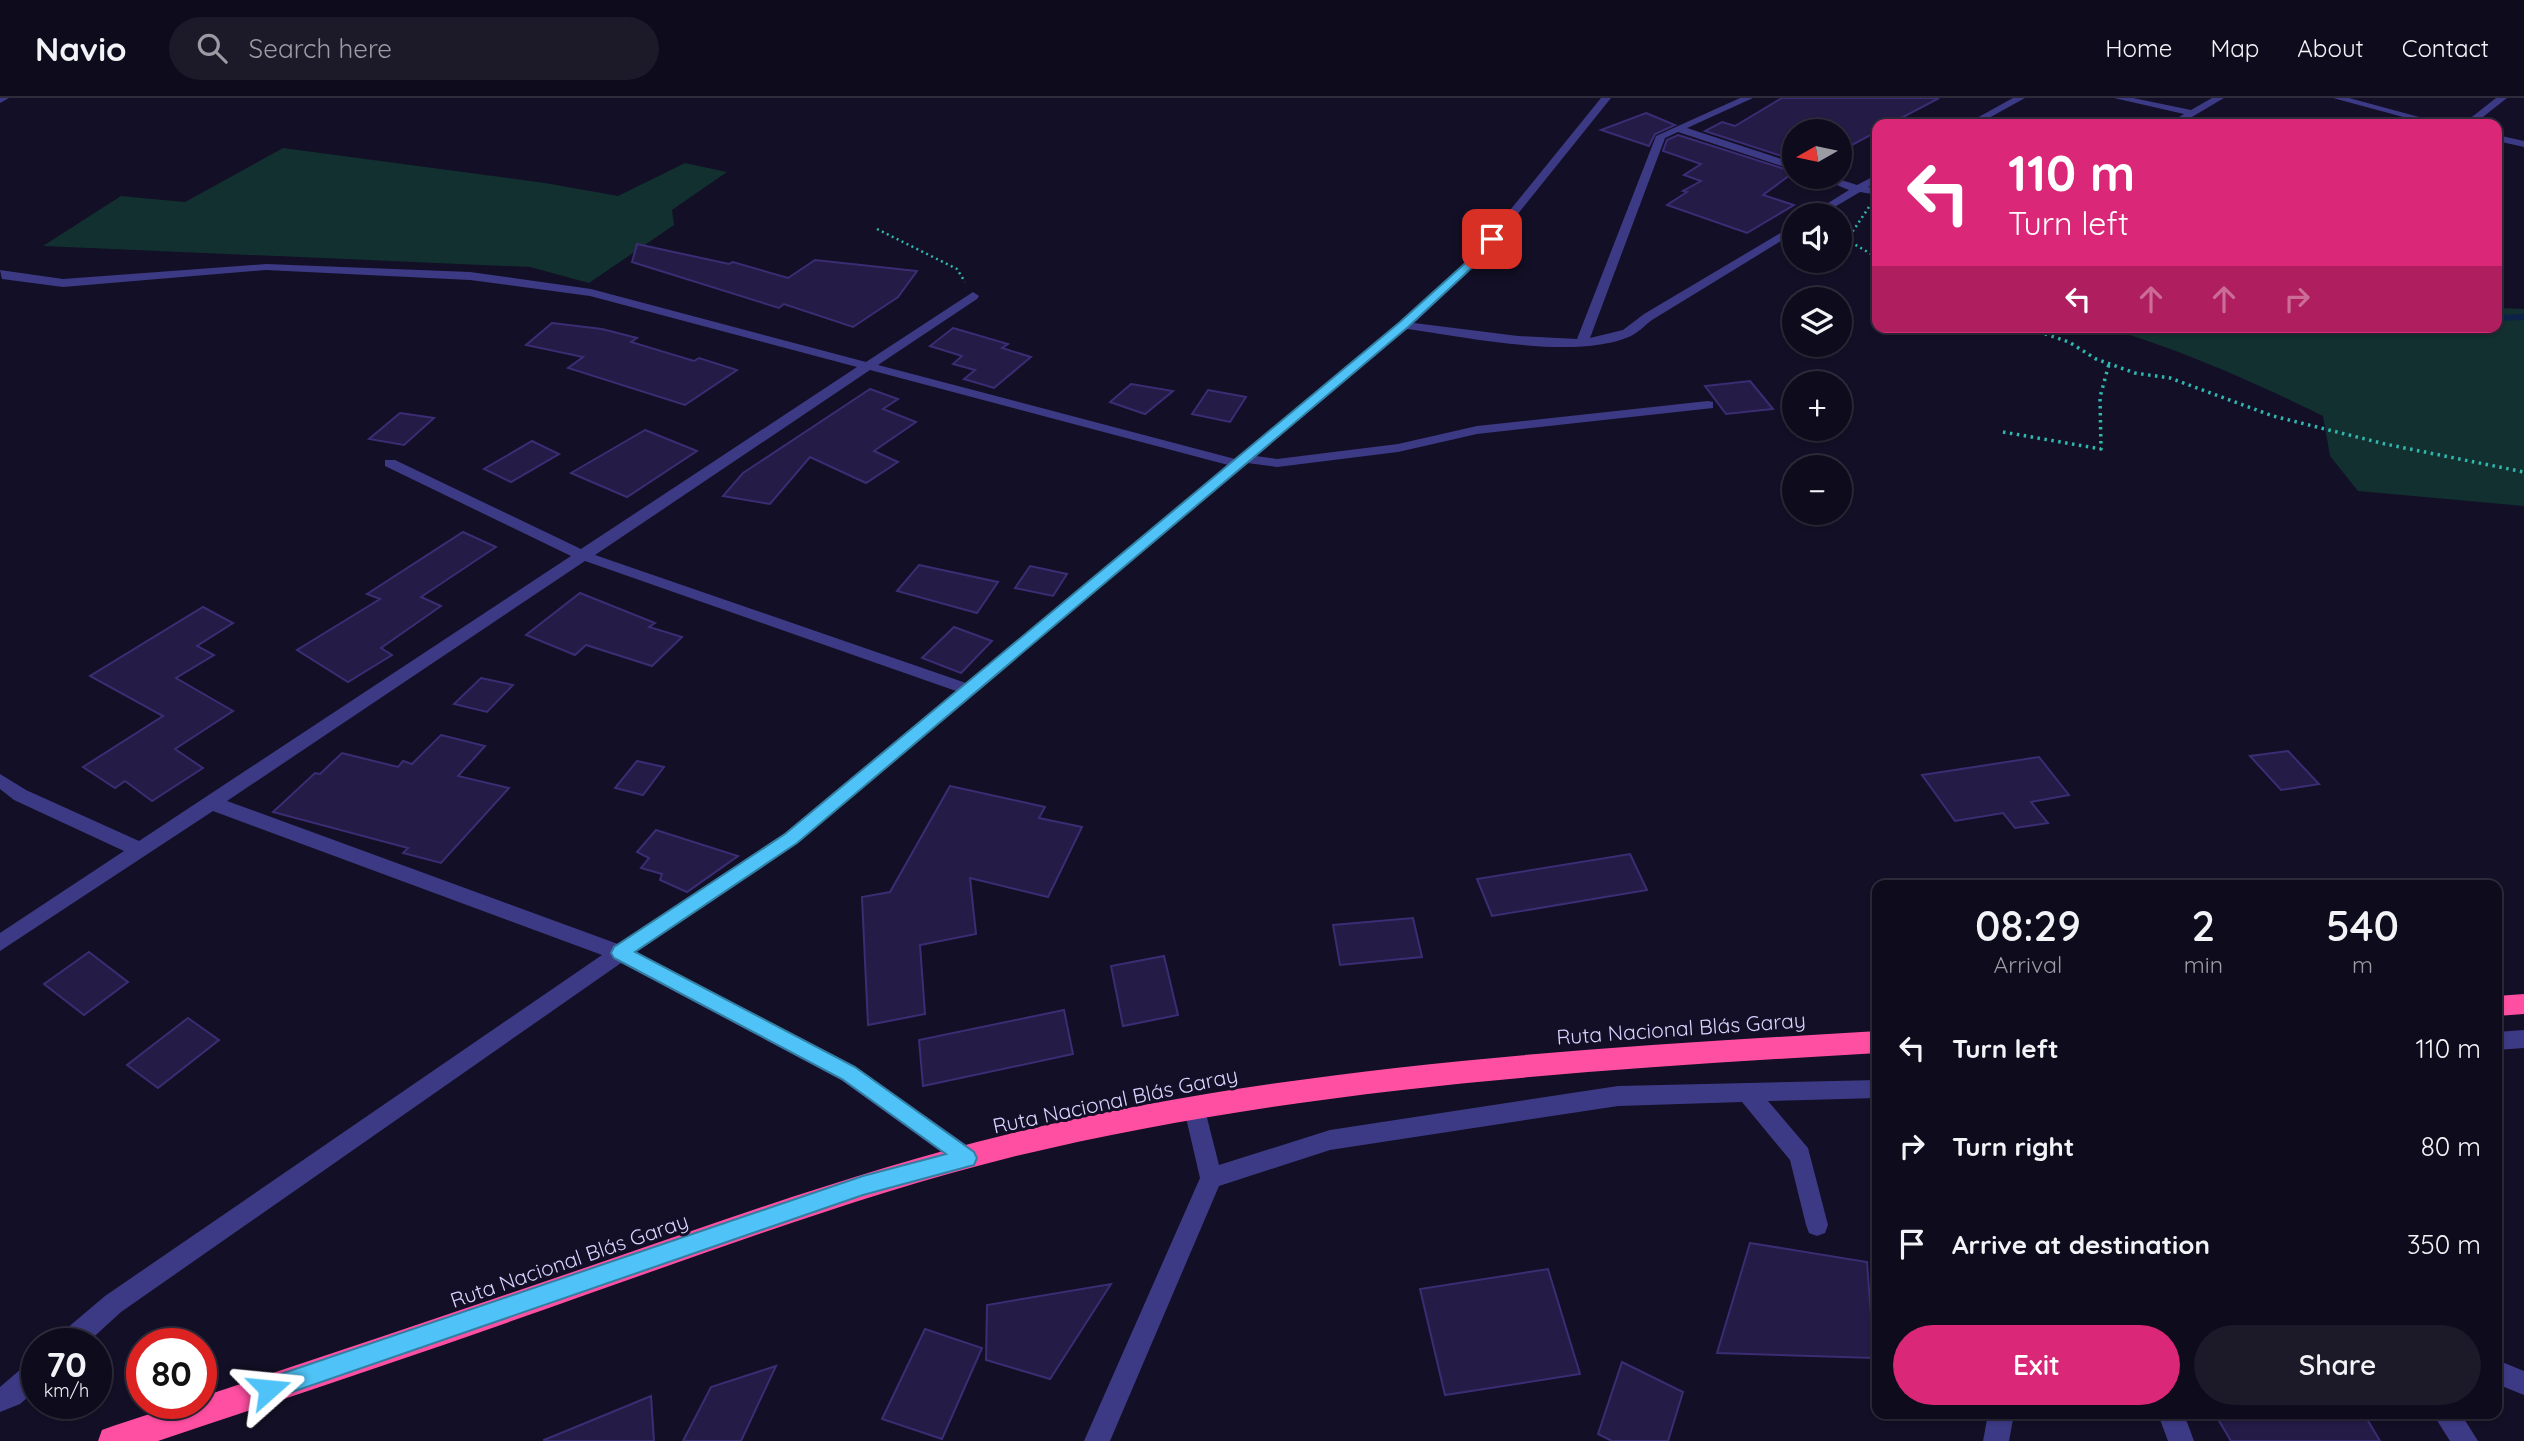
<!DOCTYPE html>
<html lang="en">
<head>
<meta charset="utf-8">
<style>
	:root { --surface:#0e0b1c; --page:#1c1929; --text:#f1f3f6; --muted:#9b9ba3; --line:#2e2b3b; --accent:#db2777 }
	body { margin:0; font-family:Quicksand,sans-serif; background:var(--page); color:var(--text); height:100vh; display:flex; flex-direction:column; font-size:26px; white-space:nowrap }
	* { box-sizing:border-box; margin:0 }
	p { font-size:23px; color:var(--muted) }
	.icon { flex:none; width:38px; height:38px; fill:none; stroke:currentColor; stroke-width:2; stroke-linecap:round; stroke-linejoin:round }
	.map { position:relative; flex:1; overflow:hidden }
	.panel { position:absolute; left:1872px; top:782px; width:630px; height:539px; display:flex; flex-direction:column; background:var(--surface); border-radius:14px; box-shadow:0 2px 5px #0004,0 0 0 2px var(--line) }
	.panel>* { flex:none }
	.hud { position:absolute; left:1872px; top:21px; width:630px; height:214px; border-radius:14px; box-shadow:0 2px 5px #0004,0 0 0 2px var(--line); background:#db2777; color:#fff; overflow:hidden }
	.needle { width:46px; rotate:261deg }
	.fabs { position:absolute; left:1782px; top:21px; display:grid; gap:14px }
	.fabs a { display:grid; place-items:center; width:70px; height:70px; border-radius:50%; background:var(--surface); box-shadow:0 2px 5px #0004,0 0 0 2px var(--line); font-size:35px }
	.speed { position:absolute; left:21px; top:1230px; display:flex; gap:14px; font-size:35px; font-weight:700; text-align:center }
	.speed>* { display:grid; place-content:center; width:91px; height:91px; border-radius:50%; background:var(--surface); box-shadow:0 2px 5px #0004,0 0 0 2px var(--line); line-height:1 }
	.speed small { font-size:18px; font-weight:400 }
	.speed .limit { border:10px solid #d22; background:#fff; color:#111 }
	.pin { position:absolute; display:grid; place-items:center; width:60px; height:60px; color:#fff; margin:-30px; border-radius:14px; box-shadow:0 4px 10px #0006 }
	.me { position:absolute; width:77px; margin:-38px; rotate:72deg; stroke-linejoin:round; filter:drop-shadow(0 0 5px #0008) }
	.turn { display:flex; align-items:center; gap:24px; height:147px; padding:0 21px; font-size:32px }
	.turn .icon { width:91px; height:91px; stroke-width:2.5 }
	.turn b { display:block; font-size:49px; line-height:60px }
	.lanes { display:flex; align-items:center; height:66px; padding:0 21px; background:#0003; justify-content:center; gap:35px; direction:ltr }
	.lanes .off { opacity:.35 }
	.eta { display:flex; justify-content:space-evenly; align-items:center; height:119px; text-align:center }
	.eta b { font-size:42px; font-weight:600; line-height:49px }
	.cta { display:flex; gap:14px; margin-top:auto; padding:14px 21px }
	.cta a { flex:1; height:80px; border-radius:42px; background:var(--accent); color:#fff; font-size:28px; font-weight:600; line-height:80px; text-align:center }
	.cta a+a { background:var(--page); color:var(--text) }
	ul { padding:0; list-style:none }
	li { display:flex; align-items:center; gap:21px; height:98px; padding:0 21px }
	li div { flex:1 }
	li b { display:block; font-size:26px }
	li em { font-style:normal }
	header { display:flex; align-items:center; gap:42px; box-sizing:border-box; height:98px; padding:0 35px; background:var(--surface); border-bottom:2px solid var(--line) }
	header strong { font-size:33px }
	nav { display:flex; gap:38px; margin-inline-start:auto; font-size:24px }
	.search { width:490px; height:63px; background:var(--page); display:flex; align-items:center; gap:18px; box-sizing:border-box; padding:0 24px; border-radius:38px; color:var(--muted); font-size:26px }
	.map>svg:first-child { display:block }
	.green { fill:#12302f }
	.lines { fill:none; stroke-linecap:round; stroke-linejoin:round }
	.stream { stroke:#0c2248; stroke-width:6 }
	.building { fill:#241b47; stroke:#3b2d73; stroke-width:2 }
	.path-far1 { stroke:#2fb8b0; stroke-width:2.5; stroke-dasharray:2 3.5; stroke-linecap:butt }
	.path { stroke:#2fb8b0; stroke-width:3.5; stroke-dasharray:2.5 4.5; stroke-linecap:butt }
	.minor { fill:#3d3a85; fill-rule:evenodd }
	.highway { fill:#ff4fa3; fill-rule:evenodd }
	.route { fill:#4fc3f7; stroke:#337fa1; stroke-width:2 }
	.labels { text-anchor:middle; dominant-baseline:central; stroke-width:6; stroke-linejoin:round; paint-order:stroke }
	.near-street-label { font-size:21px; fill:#d9d4ff; stroke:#130f26 }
</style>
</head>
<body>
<header>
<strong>Navio</strong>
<div class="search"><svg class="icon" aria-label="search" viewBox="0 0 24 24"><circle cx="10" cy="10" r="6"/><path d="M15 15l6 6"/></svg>Search here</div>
<nav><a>Home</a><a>Map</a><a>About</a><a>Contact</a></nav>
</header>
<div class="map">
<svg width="2524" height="1343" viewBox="0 0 2524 1343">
	<rect width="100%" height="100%" fill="#130f26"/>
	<g class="green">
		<polygon points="283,50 545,85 618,98 685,65 727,74 672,112 674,127 589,185 530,169 43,148 121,98 185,104"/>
		<path d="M2497,210L2524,211V408L2358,393L2330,358L2323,318C2252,283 2181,252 2105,229H2497Z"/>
	</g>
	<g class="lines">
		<polyline class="stream" points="2497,220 2524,219"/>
	</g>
	<g class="building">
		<polygon points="1782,0 1939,0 1890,26 1878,26 1878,33 1839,54 1839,33 1794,33 1794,62 1705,33 1722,24 1735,28"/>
		<polygon points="1646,15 1675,27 1655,36 1649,48 1601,32"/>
		<polygon points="1678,37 1794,74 1763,97 1794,107 1747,135 1667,107 1687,94 1683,93 1701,83 1684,77 1701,66 1663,53 1667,42"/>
		<polygon points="637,146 729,166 733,164 788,180 815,162 917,173 898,199 853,229 784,206 779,210 632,164"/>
		<polygon points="552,225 602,231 637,240 631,244 694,263 699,260 737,272 685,307 568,270 583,259 526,247"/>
		<polygon points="953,230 1008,246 1002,250 1031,259 994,290 964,281 975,272 953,266 962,258 930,248"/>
		<polygon points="1750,283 1773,311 1726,316 1705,288"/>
		<polygon points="1131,286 1173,293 1145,316 1110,304"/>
		<polygon points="870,291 898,301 883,311 916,324 874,353 898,364 866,385 810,359 770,406 723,398 743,375"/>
		<polygon points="1208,292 1246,299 1230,324 1192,316"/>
		<polygon points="400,315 434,320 404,347 369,341"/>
		<polygon points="645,332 697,353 627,399 571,375"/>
		<polygon points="532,343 559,356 511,384 484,371"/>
		<polygon points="463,434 496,449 421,499 441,508 381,550 392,557 348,584 297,552 380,501 367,496"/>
		<polygon points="919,467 998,484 977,515 897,493"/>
		<polygon points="1030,468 1067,476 1053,498 1015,490"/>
		<polygon points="580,495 655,525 649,529 682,539 652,568 586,547 575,557 526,537"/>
		<polygon points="203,509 233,525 197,548 214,557 176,580 233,613 175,651 203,670 152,703 125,683 115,690 83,669 163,618 90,578"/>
		<polygon points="954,529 992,543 961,575 922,560"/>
		<polygon points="481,580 513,587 487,614 454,606"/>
		<polygon points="441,637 485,648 458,678 509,690 441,765 403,755 408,750 273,714 315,675 320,676 342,655 398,669 403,663 412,666"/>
		<polygon points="2288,653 2319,686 2281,692 2250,658"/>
		<polygon points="2039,659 2069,697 2031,704 2048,725 2015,730 2003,715 1955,723 1922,677"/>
		<polygon points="637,663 664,669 643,697 615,690"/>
		<polygon points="950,688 1045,709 1039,720 1082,729 1048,799 970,780 976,836 920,847 925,916 868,927 862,799 890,794"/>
		<polygon points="656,732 738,758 687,794 660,782 662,776 641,770 649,760 637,754"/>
		<polygon points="1630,756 1647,792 1492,818 1477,781"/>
		<polygon points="1413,820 1422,859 1340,867 1333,827"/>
		<polygon points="89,854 128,884 84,917 44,886"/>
		<polygon points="1164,858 1178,917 1123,928 1111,868"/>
		<polygon points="1064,912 1073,956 923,988 919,942"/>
		<polygon points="188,920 219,942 158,990 127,967"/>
		<polygon points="1750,1145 1867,1164 1874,1260 1717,1255"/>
		<polygon points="1548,1171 1580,1276 1445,1297 1420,1191"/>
		<polygon points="1111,1186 1050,1281 986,1262 987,1207"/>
		<polygon points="925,1231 982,1250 942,1341 882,1321"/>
		<polygon points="1622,1264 1683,1294 1668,1343 1612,1343 1598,1336"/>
		<polygon points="776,1268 741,1343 683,1343 711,1289"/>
		<polygon points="651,1298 654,1343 544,1343 544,1342"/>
		<polygon points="2215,1316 2364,1316 2380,1343 2231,1343"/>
	</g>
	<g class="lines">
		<g class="path-far1">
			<polyline points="1869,109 1847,142 1878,160"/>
			<polyline points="877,131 957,171 965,184"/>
		</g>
		<g class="path">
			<polyline points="2025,229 2069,244 2096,261 2135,275 2170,280 2273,318 2385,346 2524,374"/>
			<polyline points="2003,334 2101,351 2100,299 2109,266"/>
		</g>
		<g class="minor">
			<polygon points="0,0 9,0 0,5"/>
			<path d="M1601,0H1611L1480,163L1414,225L1518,238L1577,241L1656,38L1740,0H1753L1687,30L1794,65V72L1678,34L1665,40L1590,240L1623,232L1644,216L1794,127V135L1652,222C1645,227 1639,234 1631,238C1576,263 1467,239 1407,231L1256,358L1277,361L1398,346L1477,328L1708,303L1713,304V310L1477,336L1398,354L1277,369L1247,365L797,745L636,854L855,968L975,1053L978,1060L975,1067L967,1070L959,1067L841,982L621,865L121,1214L86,1246H56L59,1237L105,1198L602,857L213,713L0,853V835L124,753L14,702L0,691V676L26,692L139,743L571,458L385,368V362H395L581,451L857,269L590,198L470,182L266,172L63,189L2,181L0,172L63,181L266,166L470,174L591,191L866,264L973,194L979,198L977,201L878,267L1235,361L1400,224L1472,159ZM870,272L1228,367L966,585L595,457ZM585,463L956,593L785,735L618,846L227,703Z"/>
			<polygon points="2013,0 2025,0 1978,26 1966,26"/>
			<polygon points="2114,0 2133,0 2191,12 2212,0 2224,0 2180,26 2168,26 2184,16"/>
			<polygon points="2333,0 2349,0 2445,26 2429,26"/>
			<polygon points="2496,0 2507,0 2474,26 2463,26"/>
			<polygon points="2497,37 2524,43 2524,49 2497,43"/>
			<polygon points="1878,76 1878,84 1868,89 1878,91 1878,97 1860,94 1821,117 1809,117 1849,92 1817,79 1832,79 1857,87"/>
			<polygon points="2524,932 2524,950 2497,952 2497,934"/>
			<polygon points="1878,982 1878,1000 1768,1003 1808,1050 1828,1127 1825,1135 1817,1138 1809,1135 1806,1127 1790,1062 1742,1004 1618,1008 1330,1052 1219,1088 1110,1343 1084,1343 1200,1080 1184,1011 1187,1004 1195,1001 1203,1004 1219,1067 1330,1032 1618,988"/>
			<polygon points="37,1262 37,1291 20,1306 0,1314 0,1289 28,1265"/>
			<polygon points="2497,1262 2524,1273 2524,1297 2497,1286"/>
			<polygon points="1988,1316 2014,1316 2009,1343 1983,1343"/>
			<polygon points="2158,1316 2184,1316 2194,1343 2168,1343"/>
			<polygon points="2433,1316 2461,1316 2478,1343 2450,1343"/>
		</g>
		<g class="highway">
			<polygon points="2524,896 2524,916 2497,918 2497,898"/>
			<path d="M1878,933V955C1588,972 1296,990 1012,1059C868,1095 728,1147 588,1196C446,1247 302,1295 158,1343H98L102,1332L113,1328L180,1306H201V1299C333,1255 465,1211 596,1166C732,1119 869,1070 1009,1036C1293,967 1587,950 1878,933Z"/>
		</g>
	</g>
	<polygon class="route" points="1488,139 1497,141 1479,163 1408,229 797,745 635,854 855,969 974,1054 977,1060 974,1067 863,1097 269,1302 261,1299 257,1291 261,1283 269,1280 863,1078 946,1056 842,981 614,860 611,855 614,849 785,736 1400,224 1472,159"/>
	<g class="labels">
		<g class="near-street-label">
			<text transform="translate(1681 930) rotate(-4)">Ruta Nacional Blás Garay</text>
			<text transform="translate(1115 1002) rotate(-12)">Ruta Nacional Blás Garay</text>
			<text transform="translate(569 1162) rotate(-19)">Ruta Nacional Blás Garay</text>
		</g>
	</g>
</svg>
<div class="fabs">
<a><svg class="needle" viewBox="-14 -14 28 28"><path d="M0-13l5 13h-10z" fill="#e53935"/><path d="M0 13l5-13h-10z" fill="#9b9ba3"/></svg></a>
<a><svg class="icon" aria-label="sound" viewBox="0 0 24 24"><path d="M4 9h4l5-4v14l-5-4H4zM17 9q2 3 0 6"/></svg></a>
<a><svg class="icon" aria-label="layers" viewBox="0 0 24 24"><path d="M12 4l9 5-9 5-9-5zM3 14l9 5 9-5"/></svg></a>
<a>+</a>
<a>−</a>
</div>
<div class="speed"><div>70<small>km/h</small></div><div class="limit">80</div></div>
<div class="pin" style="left:1492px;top:141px;background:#d93025"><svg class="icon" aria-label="arrive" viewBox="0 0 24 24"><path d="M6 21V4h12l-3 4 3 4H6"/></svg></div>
<svg class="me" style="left:269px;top:1291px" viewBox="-20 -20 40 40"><path d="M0-17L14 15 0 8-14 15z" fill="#4fc3f7" stroke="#fff" stroke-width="4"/></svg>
<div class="hud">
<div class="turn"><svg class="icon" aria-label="left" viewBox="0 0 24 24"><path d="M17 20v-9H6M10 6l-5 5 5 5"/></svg><div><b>110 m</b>Turn left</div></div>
<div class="lanes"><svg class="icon" aria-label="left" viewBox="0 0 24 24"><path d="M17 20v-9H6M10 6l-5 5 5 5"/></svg><svg class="icon off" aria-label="ahead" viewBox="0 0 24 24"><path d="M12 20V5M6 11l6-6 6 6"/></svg><svg class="icon off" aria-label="ahead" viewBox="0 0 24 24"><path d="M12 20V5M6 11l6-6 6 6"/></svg><svg class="icon off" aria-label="right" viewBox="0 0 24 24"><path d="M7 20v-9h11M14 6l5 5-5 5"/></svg></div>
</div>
<section class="panel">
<div class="eta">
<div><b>08:29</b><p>Arrival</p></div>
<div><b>2</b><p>min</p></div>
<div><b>540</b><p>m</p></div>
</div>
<ul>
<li><svg class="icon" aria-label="left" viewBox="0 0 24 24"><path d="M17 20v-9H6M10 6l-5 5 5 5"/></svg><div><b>Turn left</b></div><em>110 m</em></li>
<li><svg class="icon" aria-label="right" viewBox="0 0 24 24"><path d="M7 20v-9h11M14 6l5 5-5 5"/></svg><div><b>Turn right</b></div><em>80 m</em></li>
<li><svg class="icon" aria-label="arrive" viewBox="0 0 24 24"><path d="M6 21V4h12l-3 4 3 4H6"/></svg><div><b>Arrive at destination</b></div><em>350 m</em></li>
</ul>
<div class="cta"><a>Exit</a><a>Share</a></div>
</section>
</div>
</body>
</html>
